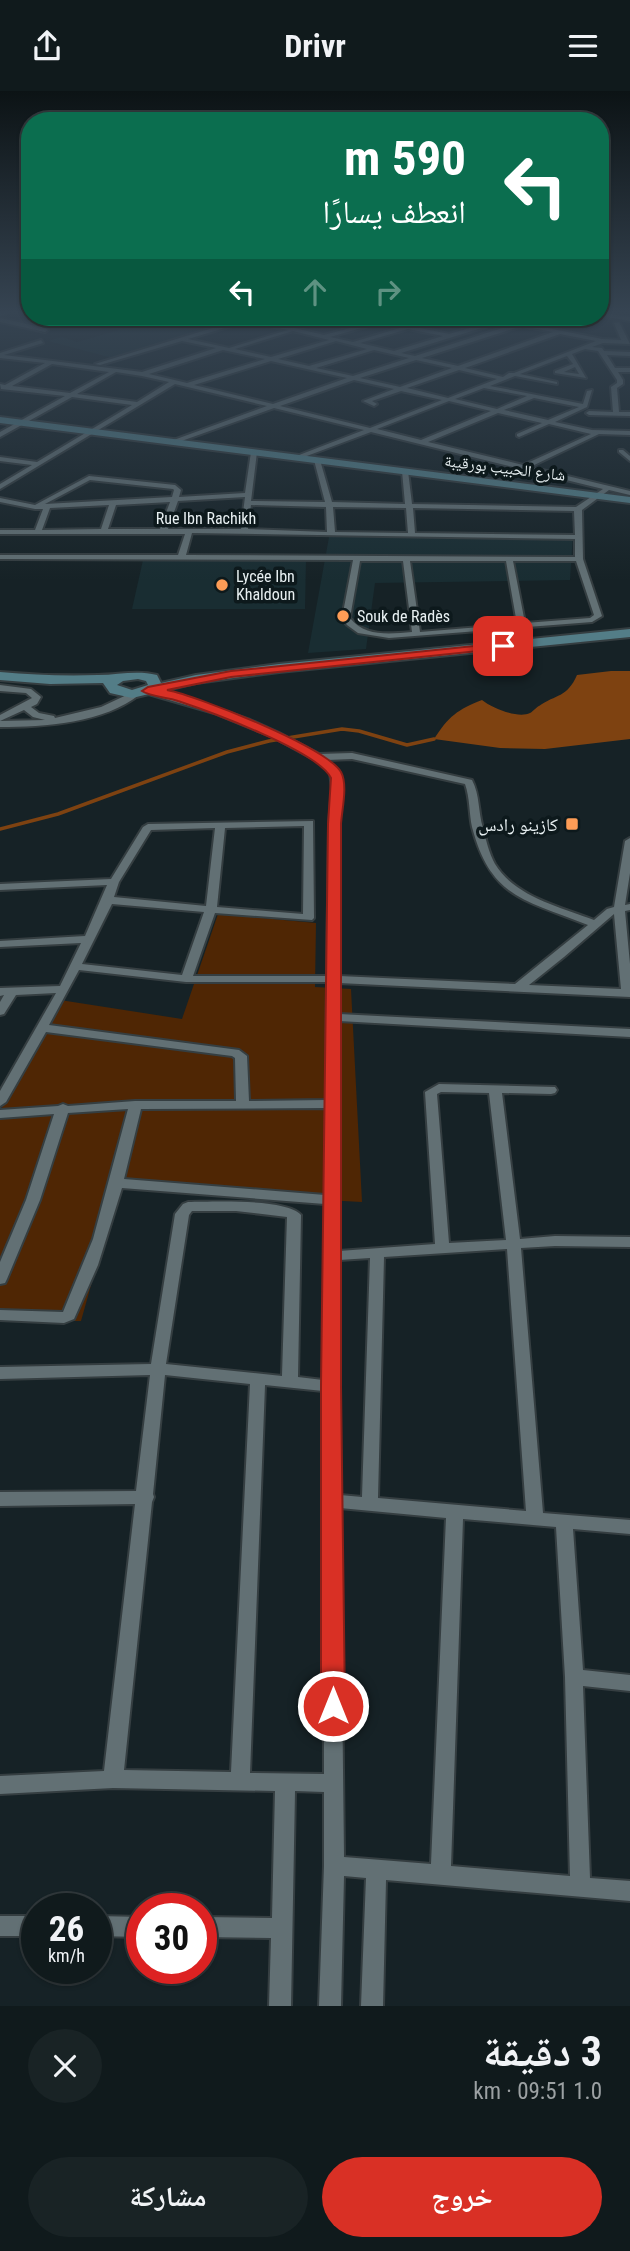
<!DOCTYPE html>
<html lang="ar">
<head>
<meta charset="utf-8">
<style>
	:root { --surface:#101a1c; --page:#192325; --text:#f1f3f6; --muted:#9ca1a3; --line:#30383b; --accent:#d93025 }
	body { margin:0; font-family:"Roboto Condensed","Noto Naskh Arabic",sans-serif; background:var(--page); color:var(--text); direction:rtl; height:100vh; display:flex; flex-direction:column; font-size:26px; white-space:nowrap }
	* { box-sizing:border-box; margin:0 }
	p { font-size:23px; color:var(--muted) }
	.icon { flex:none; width:38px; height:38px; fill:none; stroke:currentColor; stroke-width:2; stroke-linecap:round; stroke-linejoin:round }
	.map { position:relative; height:1915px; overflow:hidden; direction:ltr }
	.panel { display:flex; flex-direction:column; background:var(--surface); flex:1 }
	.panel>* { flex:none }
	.banner { position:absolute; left:21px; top:21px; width:588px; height:214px; border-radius:28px; box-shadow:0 2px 5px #0004,0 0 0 2px var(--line); direction:rtl; background:#0b6e4f; color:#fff; overflow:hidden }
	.speed { position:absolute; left:21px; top:1802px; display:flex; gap:14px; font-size:35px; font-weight:700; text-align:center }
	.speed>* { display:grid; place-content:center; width:91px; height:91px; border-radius:50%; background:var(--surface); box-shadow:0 2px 5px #0004,0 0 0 2px var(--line); line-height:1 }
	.speed small { font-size:18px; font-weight:400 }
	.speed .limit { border:10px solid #d22; background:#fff; color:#111 }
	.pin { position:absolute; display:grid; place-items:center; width:60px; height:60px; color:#fff; margin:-30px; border-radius:14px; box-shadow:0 4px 10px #0006 }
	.me { position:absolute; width:77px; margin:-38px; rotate:0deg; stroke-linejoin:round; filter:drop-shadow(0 0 5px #0008) }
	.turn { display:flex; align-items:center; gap:24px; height:147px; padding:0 28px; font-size:32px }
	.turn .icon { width:91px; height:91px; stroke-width:2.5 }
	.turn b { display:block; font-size:49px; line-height:60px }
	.lanes { display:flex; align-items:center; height:66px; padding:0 28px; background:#0003; justify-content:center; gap:35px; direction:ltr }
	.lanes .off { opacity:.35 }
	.round { display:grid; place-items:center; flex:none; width:74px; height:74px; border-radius:37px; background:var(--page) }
	.overview { display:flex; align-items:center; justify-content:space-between; height:119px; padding:0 28px }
	h1 { font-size:42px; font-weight:700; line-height:52px }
	.primary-button { display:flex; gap:14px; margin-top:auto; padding:14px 28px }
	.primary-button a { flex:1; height:80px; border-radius:42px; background:var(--accent); color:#fff; font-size:28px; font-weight:700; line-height:80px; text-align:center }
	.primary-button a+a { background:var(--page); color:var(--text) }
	header { display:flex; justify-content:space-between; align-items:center; height:91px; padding:0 28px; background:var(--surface); font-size:32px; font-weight:700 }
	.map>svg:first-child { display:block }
	.built { fill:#192d32 }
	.green { fill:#4f2604 }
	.water { fill:#7e4211 }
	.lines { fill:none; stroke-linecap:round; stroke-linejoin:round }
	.stream { stroke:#7e4211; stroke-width:3.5 }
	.street-casing { stroke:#353e41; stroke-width:4 }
	.secondary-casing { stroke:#353e41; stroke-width:4 }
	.street { fill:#627074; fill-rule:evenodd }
	.secondary { fill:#537d87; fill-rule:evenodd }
	.route { fill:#d93025; stroke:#8d1f18; stroke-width:2 }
	.poi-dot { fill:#fd9c56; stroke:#0d191c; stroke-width:2.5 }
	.labels { text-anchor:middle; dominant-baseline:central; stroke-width:7; stroke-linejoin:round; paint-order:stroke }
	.far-street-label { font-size:16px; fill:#e8f0f2; stroke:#0d191c }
	.far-poi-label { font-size:16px; fill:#e8f0f2; stroke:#0d191c; text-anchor:start }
	.poi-label { font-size:18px; fill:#e8f0f2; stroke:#0d191c; text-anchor:end }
</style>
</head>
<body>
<header><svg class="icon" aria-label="menu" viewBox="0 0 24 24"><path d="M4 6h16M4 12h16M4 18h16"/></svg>Drivr<svg class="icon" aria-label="share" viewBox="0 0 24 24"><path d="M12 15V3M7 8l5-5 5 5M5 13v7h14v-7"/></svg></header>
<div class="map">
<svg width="630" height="1915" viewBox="0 0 630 1915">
	<rect width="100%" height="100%" fill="#162226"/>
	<g class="built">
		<polygon points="135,226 229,226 240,228 116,268 48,250 62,246 77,251 119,239 104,235"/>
		<polygon points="573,442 570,489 375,492 366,558 308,562 329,446"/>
		<polygon points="143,469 306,469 305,518 132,518"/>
	</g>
	<polygon class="green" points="218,823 316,832 315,896 351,898 362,1111 118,1098 81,1230 0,1230 0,1020 60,909 182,928"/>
	<path class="water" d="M611,580H630V648L545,658L500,657L434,648C449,625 457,619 482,609C492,617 518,628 530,622C531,622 538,615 539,615C556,603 567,607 577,584Z"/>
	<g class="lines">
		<polyline class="stream" points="0,738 58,723 227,661 269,650 342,638 359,640 407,654 434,648"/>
		<g class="street-casing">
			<g id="street">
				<polygon points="600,222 630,226 630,230 600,225"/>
				<path d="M69,226C82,225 94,232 106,231C116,231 125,226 136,226L105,235Z"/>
				<path d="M237,226H248L324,244L369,232L347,226L374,230L392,226H400L330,246L353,251L437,226L478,234L495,229L485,226H493L602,248L621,249L614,232L619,231L630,253L603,252L592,256L602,257L604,260L630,261V265L607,264L615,277H630V281H618L623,289V293L617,297L619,321H630V325L589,324L586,322L589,320L613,321L611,296L617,292V289L598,260L585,258L572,263L586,287L555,282V280L573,273L567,265L520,283L557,291V293L515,285L490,295L583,313L587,300L592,299L587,316L555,331L592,339L630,340V344L599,343L530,376L630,400V404L609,399L582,419L583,468L602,525L592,531L389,547L358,542L347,534L342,527L353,469L0,468V464H178L185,443H0V439H35L43,418H35L0,411V407L35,414L89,385L175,394L181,399L179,406L245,402L251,361L254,359L257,361L251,410L325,411L314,369L317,367L320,369L332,411L405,413L402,380L405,378L408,380L412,413L576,416L603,398L371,341L296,369L293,367L294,366L364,339L274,317L173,353L171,352V350L267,315L175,293L0,398V393L32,374L0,370V366L37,371L132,314L72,306L0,346V341L65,305L1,298L0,293L5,294L45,272L0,267V262L41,249L43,252L4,264L142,281L216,257L182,250L100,274L95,273L242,228ZM439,229L473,236L449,243L415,236ZM248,230L288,239L229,257L188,248ZM501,231L515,233L415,265L401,262ZM522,235L553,241L458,275L422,267ZM408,238L443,245L394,260L360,252ZM293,240L329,249L271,266L235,258ZM560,243L596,250L514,282H509L503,286L465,277ZM336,250L367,258L309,275L278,268ZM223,259L265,268L187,292L149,283ZM374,259L409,267L353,285L316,277ZM416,269L452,277L400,296L360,287ZM271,270L347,287L273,313L194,294ZM52,273L109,281L70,302L12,295ZM575,276L579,283L564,281ZM459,279L497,288L448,307L407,297ZM116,281L142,285L169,291L137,311L77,303ZM354,289L394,298L363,310L374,315L377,313L372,310L401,300L442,309L370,337L280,315ZM484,297L527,305L497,318L455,308ZM534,307L579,316L548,329L504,319ZM449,310L491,320L421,349L377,338ZM498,322L542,332L517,343V345L519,346L549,333L591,343L523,374L428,351ZM90,389L173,398L174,399L172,406L45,413ZM245,406L241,438H168L178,410ZM170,411L160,438H108L116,414ZM109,414L101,438L42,439L50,417ZM251,414L326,416L327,441L248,438ZM333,416L406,417L408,442L335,441ZM413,417L574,420L575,444L415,442ZM192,442L575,448V466L186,464ZM360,470H403L412,541C390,543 365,546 350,527ZM410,470H506L517,533L420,541ZM513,470H576L594,524L590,527L525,532Z"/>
				<polygon points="585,226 590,226 592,229 587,230"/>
				<polygon points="0,227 45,237 48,239 45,241 0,231"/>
				<polygon points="619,359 623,359 630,365 630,370 619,361"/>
				<path d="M0,594L31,598L41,606L37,613L31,616L39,622L54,625L55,627L101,616L133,601L140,603C105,632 44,636 0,636V630L45,629L33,626L24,619L0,630V624L32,607L26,602L0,600Z"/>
				<path d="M148,597L192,609L250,629L279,642L319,663L352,662L472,689C480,704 478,721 483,737C486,749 489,762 495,773C515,806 561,816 594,829L607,818L614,816L625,750L630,747V782L625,814L630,813V819L625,820L630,873V906L339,892V923L630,938V946L339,930V1160L435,1153L425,1001L439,993L555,996L557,999L555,1002L551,1003L502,1002L520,1148L555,1145L630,1146V1156L555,1155L521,1157L543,1422L630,1429V1443L573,1438L583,1579L630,1584V1600L583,1595L590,1787L630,1790V1810L386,1789L383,1915H361L366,1787L344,1785L341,1915H319L324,1775V1701L295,1700L291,1915H269L271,1847L201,1846V1826L272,1827L275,1700L113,1697L0,1703V1685L104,1680L135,1413L0,1415V1401L136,1400L150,1284L0,1288V1276L151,1273L175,1123L183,1113L188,1111C212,1111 286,1107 301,1124L298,1286L323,1289L325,1113L122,1097L98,1174L74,1228L64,1232L0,1229V1219L63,1221L93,1148L128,1018L68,1022L40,1109L7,1188L5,1192L0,1193V1171L26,1109L54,1023L0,1027V1019L58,1015L63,1013L68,1015L135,1010H236L235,967L232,965L46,941L6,1011L0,1015V1000L56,902L16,904L4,923L0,924V911L4,904L0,905V897L60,895L81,852L0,856V850L85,845L107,794L0,799V793L111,788L143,736L148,733L313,730L314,827L312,829L215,822L193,885H327L329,733L332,698L330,681L319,671L273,646L214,622L145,602V598ZM352,668L465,693C470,707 469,722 472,736C491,808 526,809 588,834L515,893L339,885V733L342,690L339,680L327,669ZM304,735L303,823L217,816L225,737ZM215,737L206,815L114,806L119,791L151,739ZM112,813L204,821L182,884L82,873ZM614,823L621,898L529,894L564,866ZM79,879L186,891H327L326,1009L249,1010L247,965L239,959L49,934ZM441,1001L489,1002L506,1149L449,1152L437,1003ZM326,1017L325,1104L124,1088L141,1018ZM192,1120H236L287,1126L282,1285L166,1273L189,1124ZM507,1158L526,1420L378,1407L384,1166ZM370,1167L362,1406L340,1404L339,1169ZM165,1284L250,1293L231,1681L124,1679L152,1411L154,1406L153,1403ZM265,1294L323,1300L324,1683L250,1682ZM340,1417L446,1427L431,1773L344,1766ZM463,1428L556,1436L565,1586L570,1785L451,1775Z"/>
				<rect x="0" y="1825" width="37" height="20"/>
				<polygon points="96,1825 142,1826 142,1846 96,1845"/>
			</g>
		</g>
		<g class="secondary-casing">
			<g id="secondary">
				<polygon points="0,222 7,222 0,225"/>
				<polygon points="0,326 630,406 630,412 0,332"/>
				<path d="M630,538V546L279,581L196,592L132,607L110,602L103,592L50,593L0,589V581C33,584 65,585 98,584C119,584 136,579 157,584L161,592L196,584L279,573ZM138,588L146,590L148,594L132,599L117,594L123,590Z"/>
			</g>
		</g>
		<use href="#street" class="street"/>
		<use href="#secondary" class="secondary"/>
	</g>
	<linearGradient id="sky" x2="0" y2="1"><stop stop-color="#0c1315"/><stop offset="0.45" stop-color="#364452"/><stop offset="1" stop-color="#364452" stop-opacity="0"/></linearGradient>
	<rect width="630" height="490" fill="url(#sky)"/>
	<path class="route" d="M503,552L508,555L507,557L231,586L167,599C198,605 326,656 341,681C348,694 342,718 341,733V1295L345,1615L341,1623L333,1626L324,1623L321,1615V1295L328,733L331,687C318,660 208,620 178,610C167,606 151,606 142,600L148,596L231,580Z"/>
	<g class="poi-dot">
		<circle cx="222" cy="494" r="7"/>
		<circle cx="343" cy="525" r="7"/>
		<rect x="565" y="726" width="14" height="14" rx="3.5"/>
	</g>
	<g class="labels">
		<g class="far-street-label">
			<text transform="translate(505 377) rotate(7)">شارع الحبيب بورقيبة</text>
			<text x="206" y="427">Rue Ibn Rachikh</text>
		</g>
		<g class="far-poi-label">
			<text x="236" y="485">Lycée Ibn<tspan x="236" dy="18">Khaldoun</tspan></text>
			<text x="357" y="525">Souk de Radès</text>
		</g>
		<g class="poi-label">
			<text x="558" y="733">كازينو رادس</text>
		</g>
	</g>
</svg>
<div class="speed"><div>26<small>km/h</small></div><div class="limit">30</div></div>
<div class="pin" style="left:503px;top:555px;background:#d93025"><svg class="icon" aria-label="arrive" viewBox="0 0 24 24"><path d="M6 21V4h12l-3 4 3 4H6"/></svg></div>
<svg class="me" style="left:333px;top:1615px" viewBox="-20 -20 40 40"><circle r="17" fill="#d93025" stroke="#fff" stroke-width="3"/><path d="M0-11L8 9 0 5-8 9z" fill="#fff"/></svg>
<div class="banner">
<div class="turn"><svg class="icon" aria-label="left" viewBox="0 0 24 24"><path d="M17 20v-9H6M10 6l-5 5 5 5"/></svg><div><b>590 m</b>انعطف يسارًا</div></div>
<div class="lanes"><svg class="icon" aria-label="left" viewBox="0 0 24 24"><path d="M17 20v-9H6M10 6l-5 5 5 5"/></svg><svg class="icon off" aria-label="ahead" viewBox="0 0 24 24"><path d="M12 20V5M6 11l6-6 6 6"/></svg><svg class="icon off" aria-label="right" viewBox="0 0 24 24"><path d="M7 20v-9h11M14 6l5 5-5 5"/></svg></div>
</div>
</div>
<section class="panel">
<div class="overview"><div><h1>3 دقيقة</h1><p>1.0 km · 09:51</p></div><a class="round"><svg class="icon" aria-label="close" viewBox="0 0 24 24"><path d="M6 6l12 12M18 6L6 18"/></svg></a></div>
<div class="primary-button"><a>خروج</a><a>مشاركة</a></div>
</section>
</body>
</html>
